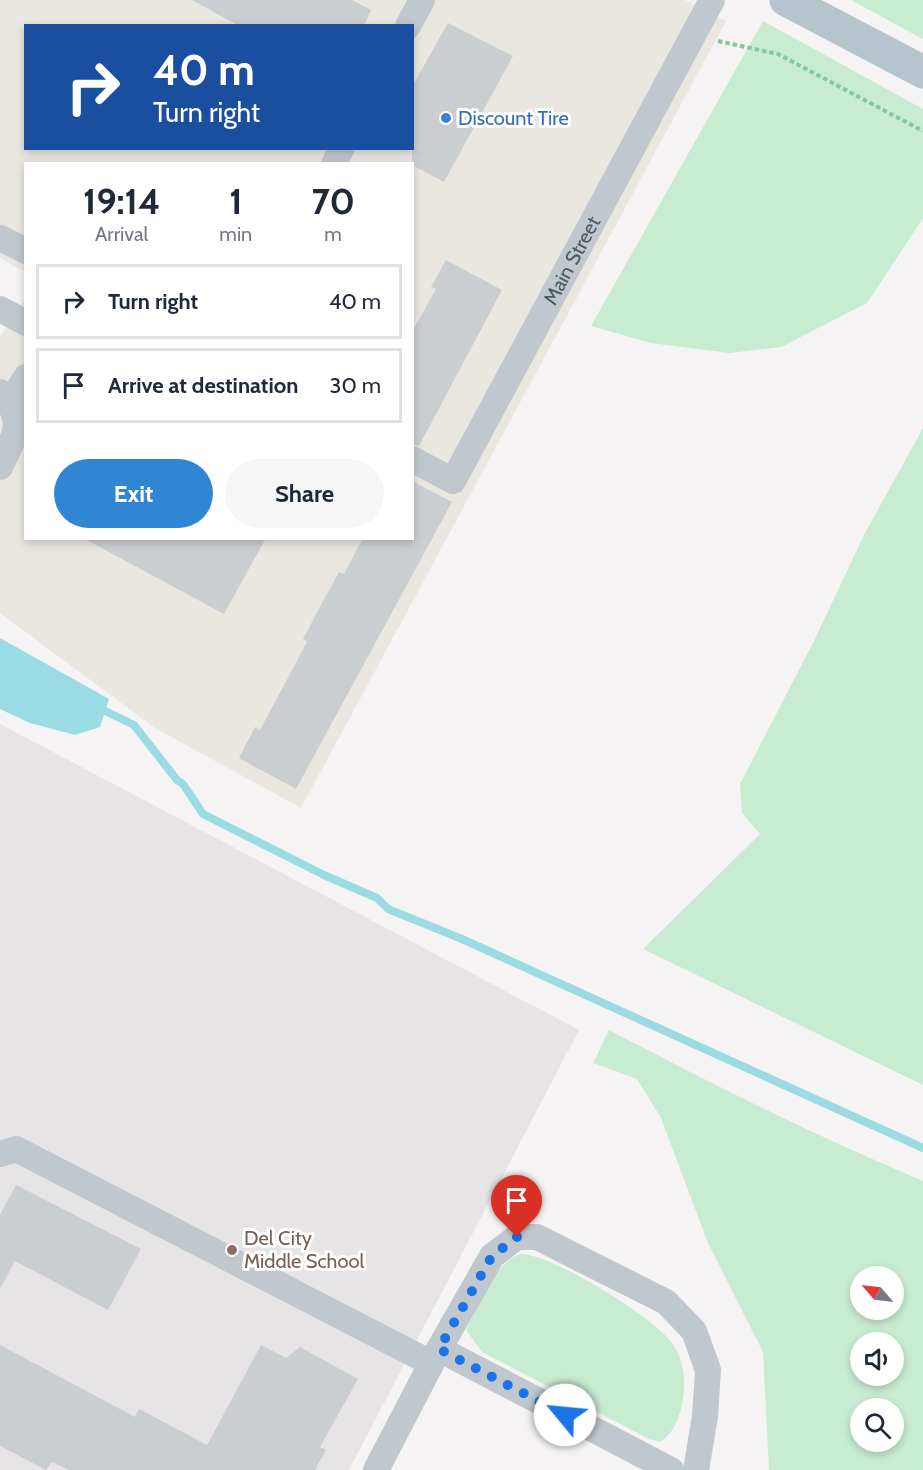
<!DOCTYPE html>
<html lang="en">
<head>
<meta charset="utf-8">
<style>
	:root { --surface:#fff; --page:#f6f6f7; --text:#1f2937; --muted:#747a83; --line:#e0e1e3; --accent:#3086d2 }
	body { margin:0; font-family:Cabin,sans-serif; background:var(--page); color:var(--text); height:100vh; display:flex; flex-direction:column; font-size:22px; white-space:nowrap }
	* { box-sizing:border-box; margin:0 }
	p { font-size:20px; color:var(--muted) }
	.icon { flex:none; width:33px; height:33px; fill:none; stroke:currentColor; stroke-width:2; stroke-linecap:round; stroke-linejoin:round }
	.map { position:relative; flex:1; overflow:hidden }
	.sheet { position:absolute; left:24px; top:162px; width:390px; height:378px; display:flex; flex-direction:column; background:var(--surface); border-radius:0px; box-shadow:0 3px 9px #0003 }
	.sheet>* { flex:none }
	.banner { position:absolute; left:24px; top:24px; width:390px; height:126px; border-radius:0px; box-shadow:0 3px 9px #0003; background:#1a4fa0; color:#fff; overflow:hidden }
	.needle { width:39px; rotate:298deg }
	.fabs { position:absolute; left:850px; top:1266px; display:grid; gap:12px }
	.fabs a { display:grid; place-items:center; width:54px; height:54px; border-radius:50%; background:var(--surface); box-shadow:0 3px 9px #0003; font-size:30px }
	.pin { position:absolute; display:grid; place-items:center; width:51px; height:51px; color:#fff; margin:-62px -26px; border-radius:50% 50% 50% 0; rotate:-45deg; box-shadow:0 0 6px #0007 }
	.pin .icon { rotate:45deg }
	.me { position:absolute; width:66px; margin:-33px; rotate:298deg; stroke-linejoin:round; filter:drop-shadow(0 0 4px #0008) }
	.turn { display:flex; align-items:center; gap:21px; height:126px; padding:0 30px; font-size:27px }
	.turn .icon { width:78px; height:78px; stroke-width:2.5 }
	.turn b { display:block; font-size:42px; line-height:51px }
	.eta { display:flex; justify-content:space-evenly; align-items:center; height:102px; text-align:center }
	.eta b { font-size:36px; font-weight:800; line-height:42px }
	.button { display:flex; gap:12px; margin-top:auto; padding:12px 30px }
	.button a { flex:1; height:69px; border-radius:36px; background:var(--accent); color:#fff; font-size:24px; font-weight:800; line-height:69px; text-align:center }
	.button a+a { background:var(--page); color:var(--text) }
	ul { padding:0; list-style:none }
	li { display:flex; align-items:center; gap:18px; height:75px; margin:0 12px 9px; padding:0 18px; border:3px solid var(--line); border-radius:0px }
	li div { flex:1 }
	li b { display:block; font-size:22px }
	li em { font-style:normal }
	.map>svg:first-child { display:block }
	.commercial { fill:#eae7e1; fill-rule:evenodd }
	.education { fill:#e6e4e4 }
	.green { fill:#c8ecd2; fill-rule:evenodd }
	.water { fill:#9adbe4 }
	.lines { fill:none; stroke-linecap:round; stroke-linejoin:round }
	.stream { stroke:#9adbe4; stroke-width:8 }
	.building { fill:#caced1 }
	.path { stroke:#83c79f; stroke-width:4; stroke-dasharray:4.5 3; stroke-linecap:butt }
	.minor { stroke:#c0c8cd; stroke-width:26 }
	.major { stroke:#b6c4ce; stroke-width:33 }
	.route { stroke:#1a73e8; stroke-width:10; stroke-dasharray:0 18 }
	.shop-dot { fill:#3f7fe0; stroke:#fff; stroke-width:2 }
	.education-dot { fill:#8d6e63; stroke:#fff; stroke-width:2 }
	.labels { text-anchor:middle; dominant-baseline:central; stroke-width:6; stroke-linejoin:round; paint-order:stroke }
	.shop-label { font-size:20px; fill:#366cbe; stroke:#fff; text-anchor:start }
	.street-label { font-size:20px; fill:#4c585e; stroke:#fff }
	.education-label { font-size:20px; fill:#785e54; stroke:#fff; text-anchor:start }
</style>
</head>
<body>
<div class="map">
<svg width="923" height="1470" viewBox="0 0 923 1470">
	<rect width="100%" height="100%" fill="#f5f3f3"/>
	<path class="commercial" d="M0,0H685L726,21L301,808L155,728L0,613V337L25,299L26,538H412V164H26L25,272L0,258ZM26,26H412V148H26Z"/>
	<polygon class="education" points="0,724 579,1030 349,1470 0,1470"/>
	<g class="green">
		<polygon points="851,0 923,0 923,39 919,37"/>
		<polygon points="763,21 923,109 923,218 867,303 781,347 729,353 651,343 591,326"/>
		<polygon points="923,428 923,1085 643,949 760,834 742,813 740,784 814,641 864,535"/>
		<path d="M609,1030C712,1084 816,1136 923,1181V1470H769L763,1352L708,1243L661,1118L637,1079L593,1063ZM861,1276H894V1310H861ZM894,1342V1376H861V1342ZM894,1408V1442H861V1408Z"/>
		<path d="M520,1254C549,1252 655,1318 672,1343C685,1361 687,1387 681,1409C677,1423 672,1434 660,1442L649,1439L482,1352L466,1330C480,1303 491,1267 520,1254Z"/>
	</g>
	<polygon class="water" points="0,638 109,699 100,727 75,735 30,723 0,709"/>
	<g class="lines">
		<polyline class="stream" points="97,707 134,725 177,780 183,784 203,814 324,875 377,898 388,909 462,939 923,1148"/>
	</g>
	<g class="building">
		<polygon points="192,0 352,0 371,10 364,26 239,26"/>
		<polygon points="448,23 513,56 444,182 412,165 412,87"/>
		<polygon points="446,260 502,290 419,446 412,444 412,332 436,289 431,287"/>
		<polygon points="412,481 452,502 296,789 239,758 255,727 260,730 307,642 303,639 322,603 339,572 344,574 363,538 412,538"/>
		<polygon points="83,538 266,538 224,614"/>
		<polygon points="16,1185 141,1249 108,1310 15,1261 0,1289 0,1215"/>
		<polygon points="0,1345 135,1417 139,1409 207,1445 261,1345 286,1358 300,1347 358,1379 320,1447 326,1450 315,1470 69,1470 52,1462 46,1470 0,1446"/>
	</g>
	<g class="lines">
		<polyline class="path" points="718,41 778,54 923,131"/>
		<g class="minor">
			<polyline points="408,26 422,0"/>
			<polyline points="334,164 342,148"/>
			<polyline points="0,238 26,251"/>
			<polyline points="0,309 26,323"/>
			<path d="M0,392C27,421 14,437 0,467"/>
			<polyline points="10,403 26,377"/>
			<path id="s1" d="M412,459L453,481L712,0"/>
			<polyline points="0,1154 16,1149 431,1363"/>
			<polyline points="439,1349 671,1470"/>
			<polyline points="376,1470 439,1349 492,1256 517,1237 537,1237 666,1302 694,1331 708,1370 705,1416 696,1470"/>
		</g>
		<polyline class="major" points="786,0 923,72"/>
	</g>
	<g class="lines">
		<polyline class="route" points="517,1237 492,1256 439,1349 565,1415"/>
	</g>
	<circle class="shop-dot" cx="446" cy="118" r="6"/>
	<circle class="education-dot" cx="232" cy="1250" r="6"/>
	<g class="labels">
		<g class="shop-label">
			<text x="458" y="118">Discount Tire</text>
		</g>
		<g class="street-label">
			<text stroke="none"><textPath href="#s1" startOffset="297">Main Street</textPath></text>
		</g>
		<g class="education-label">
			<text x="244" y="1238">Del City<tspan x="244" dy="23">Middle School</tspan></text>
		</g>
	</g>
</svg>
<div class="fabs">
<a><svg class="needle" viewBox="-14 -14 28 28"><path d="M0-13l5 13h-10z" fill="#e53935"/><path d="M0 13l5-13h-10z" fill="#747a83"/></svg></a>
<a><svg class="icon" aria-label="sound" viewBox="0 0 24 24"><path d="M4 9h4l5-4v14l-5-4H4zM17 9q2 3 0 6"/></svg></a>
<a><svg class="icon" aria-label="search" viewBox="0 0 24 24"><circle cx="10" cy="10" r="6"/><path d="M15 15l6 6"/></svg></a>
</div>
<div class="pin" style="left:517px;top:1237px;background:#d93025"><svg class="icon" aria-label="arrive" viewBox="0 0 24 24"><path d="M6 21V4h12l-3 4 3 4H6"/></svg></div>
<svg class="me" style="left:565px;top:1415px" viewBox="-20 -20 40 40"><circle r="19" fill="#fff"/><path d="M0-13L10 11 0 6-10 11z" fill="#1a73e8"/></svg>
<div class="banner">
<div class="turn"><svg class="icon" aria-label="right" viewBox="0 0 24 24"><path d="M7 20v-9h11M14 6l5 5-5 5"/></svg><div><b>40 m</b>Turn right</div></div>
</div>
<section class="sheet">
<div class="eta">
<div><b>19:14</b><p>Arrival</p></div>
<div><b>1</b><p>min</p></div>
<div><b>70</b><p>m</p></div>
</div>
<ul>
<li><svg class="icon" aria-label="right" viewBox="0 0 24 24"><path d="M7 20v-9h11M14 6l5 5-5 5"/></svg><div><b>Turn right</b></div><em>40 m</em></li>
<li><svg class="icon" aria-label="arrive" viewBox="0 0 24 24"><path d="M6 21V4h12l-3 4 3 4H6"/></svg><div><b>Arrive at destination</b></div><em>30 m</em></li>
</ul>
<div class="button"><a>Exit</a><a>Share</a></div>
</section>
</div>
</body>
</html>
